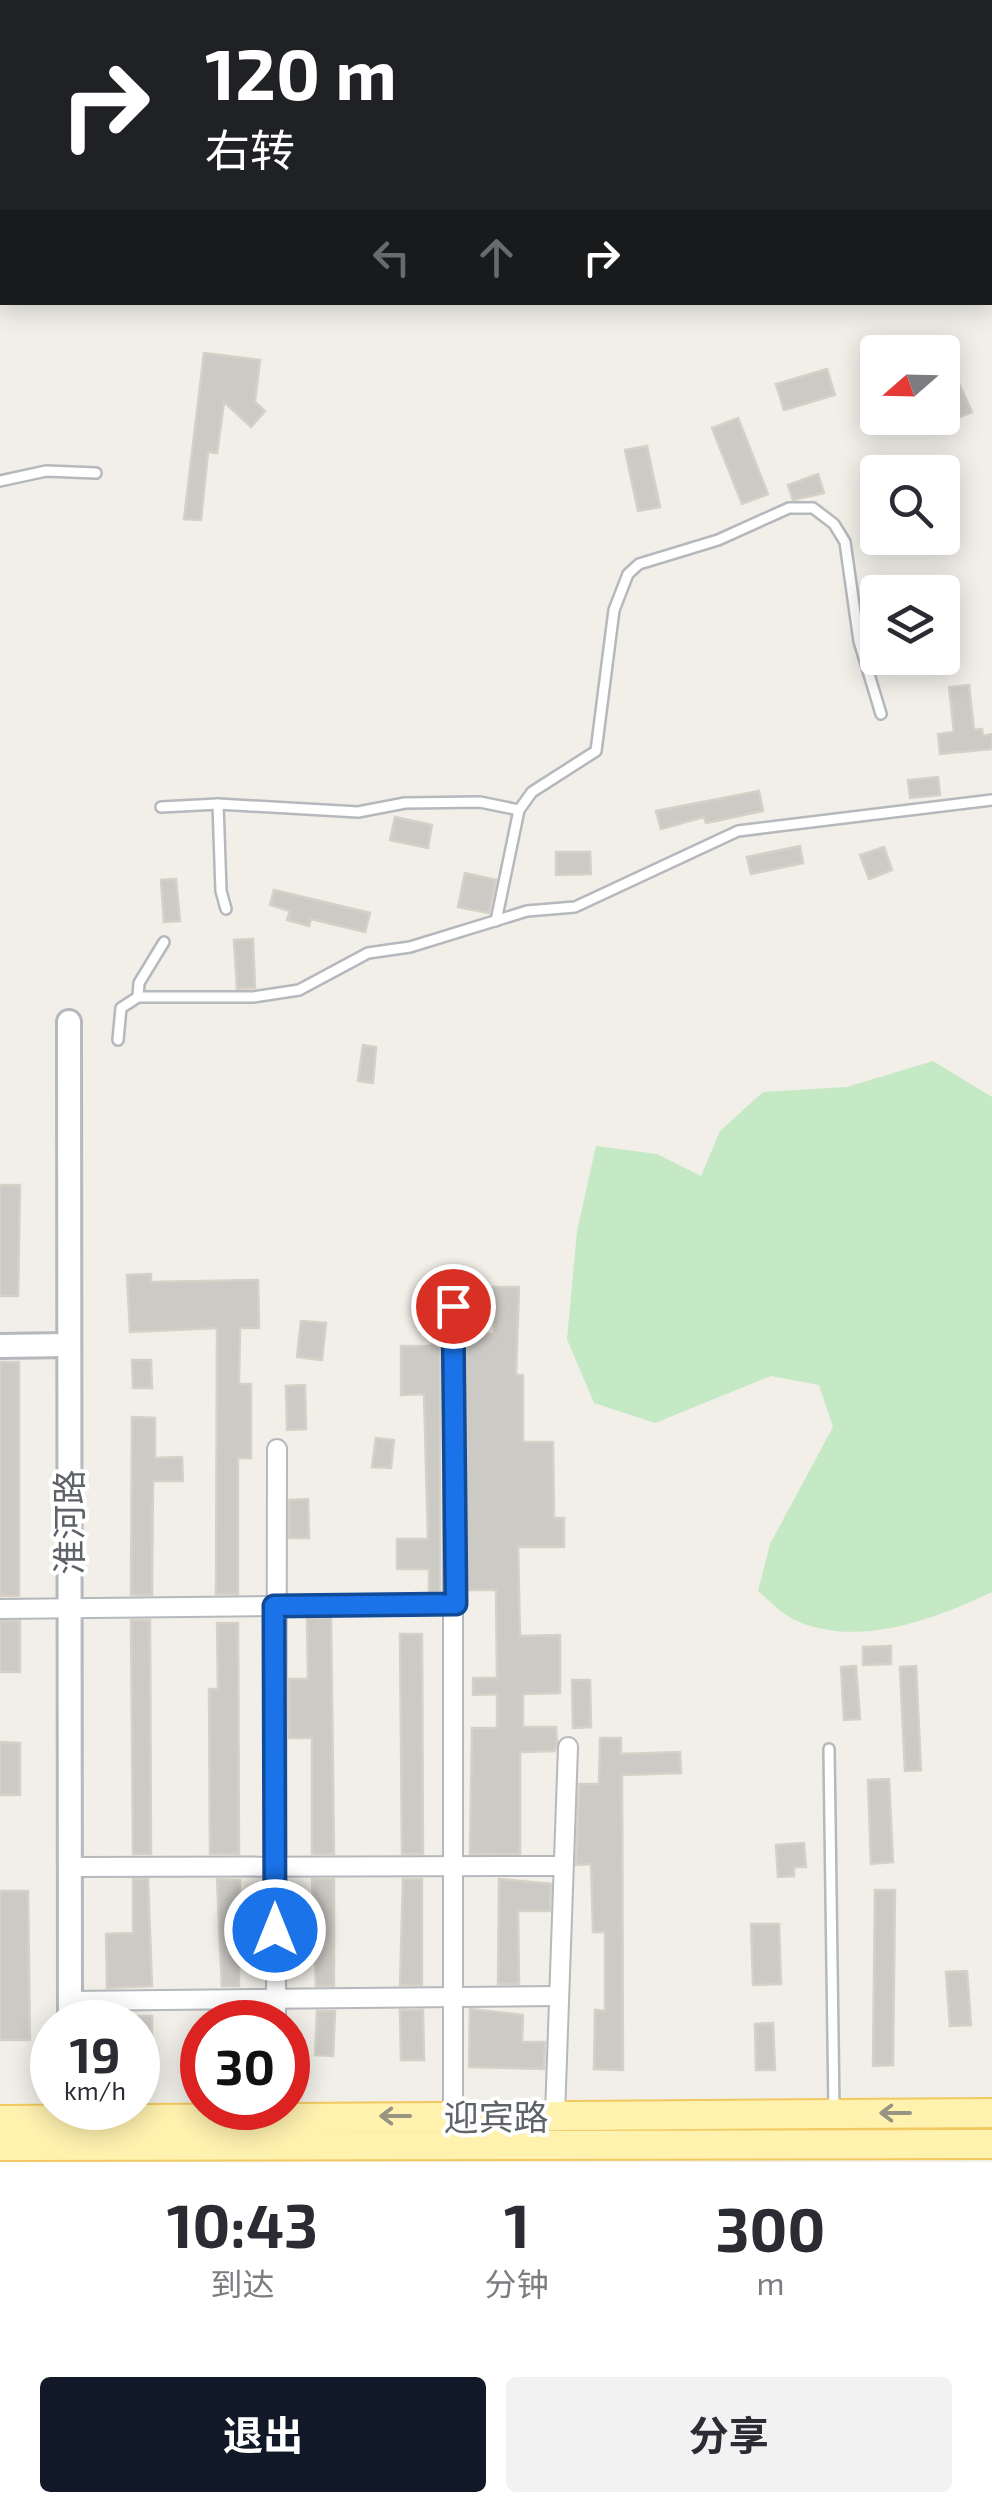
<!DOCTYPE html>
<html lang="zh">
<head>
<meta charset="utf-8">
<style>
	:root { --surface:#fff; --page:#f2f2f3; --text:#2b2b33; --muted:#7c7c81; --accent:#111827 }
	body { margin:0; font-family:"Exo 2","Noto Sans SC",sans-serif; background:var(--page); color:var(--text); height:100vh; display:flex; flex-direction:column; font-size:38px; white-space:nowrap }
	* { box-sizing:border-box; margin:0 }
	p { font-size:32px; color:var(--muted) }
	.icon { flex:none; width:55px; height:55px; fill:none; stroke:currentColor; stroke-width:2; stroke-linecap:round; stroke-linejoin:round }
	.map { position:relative; height:2162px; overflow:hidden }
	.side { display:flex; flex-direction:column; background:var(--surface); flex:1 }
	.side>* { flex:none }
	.top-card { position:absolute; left:0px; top:0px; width:992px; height:305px; box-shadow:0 5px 25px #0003; background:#202124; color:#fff; overflow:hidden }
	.needle { width:65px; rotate:250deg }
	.controls { position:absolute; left:860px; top:335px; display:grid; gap:20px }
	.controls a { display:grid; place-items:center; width:100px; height:100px; border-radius:10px; background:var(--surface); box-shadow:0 5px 25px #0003; font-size:50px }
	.speed { position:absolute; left:30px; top:2000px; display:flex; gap:20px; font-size:50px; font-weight:700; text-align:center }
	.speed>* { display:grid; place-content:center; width:130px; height:130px; border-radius:50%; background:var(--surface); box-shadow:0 5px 25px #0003; line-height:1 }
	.speed small { font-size:25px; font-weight:400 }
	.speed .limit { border:15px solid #d22; background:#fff; color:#111 }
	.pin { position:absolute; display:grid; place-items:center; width:85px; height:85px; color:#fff; margin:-42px; border:5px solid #fff; border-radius:50%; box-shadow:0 2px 10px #0007 }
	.me { position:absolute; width:110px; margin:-55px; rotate:0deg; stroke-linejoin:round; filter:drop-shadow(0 0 8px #0008) }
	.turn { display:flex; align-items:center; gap:35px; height:210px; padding:0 40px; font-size:45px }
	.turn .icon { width:130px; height:130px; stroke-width:2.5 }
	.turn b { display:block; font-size:70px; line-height:85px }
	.lanes { display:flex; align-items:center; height:95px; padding:0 40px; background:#0003; justify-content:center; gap:50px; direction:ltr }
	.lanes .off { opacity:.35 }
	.eta { display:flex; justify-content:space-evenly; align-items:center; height:170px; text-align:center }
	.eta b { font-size:60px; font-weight:700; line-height:70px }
	.primary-button { display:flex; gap:20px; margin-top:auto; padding:20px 40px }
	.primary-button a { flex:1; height:115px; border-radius:10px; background:var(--accent); color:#fff; font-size:40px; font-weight:700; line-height:115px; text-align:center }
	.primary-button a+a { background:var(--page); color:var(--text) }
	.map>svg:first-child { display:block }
	.green { fill:#c5e8c5 }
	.building { fill:#cccac5; stroke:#d6d1c6; stroke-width:2.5 }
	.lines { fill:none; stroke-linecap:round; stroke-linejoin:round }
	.service-casing { stroke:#b5b8bc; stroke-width:14 }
	.minor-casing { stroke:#b5b8bc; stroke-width:22 }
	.tertiary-casing { stroke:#b5b8bc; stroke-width:28 }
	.primary-casing { stroke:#f2c960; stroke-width:32 }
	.trunk-casing { stroke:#f9ab00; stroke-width:35 }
	.service { stroke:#fff; stroke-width:9 }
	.minor { stroke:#fff; stroke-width:18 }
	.tertiary { stroke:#fff; stroke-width:22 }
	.primary { stroke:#fff2af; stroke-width:28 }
	.trunk { stroke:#feeaa1; stroke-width:30 }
	.oneway { stroke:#979581 }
	.route-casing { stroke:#114b97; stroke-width:25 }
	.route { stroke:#1a73e8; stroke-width:18 }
	.labels { text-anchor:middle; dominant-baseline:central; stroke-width:8; stroke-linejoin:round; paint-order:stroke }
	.street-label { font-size:35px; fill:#5f6368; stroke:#fff }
</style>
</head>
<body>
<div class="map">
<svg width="992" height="2162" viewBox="0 0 992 2162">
	<rect width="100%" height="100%" fill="#f1efe8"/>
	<g class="green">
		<polygon points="272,0 992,0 992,177 990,2"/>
		<path d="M933,1061L992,1097V1592C935,1619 858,1649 795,1620C782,1614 769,1600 758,1591L770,1544L833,1427L819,1385L771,1376L655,1423L594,1403L567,1339L577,1231L596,1146L657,1154L701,1176L720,1131L763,1092L847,1087Z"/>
	</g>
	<g class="building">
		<polygon points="942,346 972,412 957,418 942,386"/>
		<polygon points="204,353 260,360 255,402 265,411 251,427 224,402 217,453 208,452 201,520 184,519"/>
		<polygon points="827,369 835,395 784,410 776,384"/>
		<polygon points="738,418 768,494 742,504 712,428"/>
		<polygon points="647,446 660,507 638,511 625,450"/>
		<polygon points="818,474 824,493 793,500 788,485"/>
		<polygon points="969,685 974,730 982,729 983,736 992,734 992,749 940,754 938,734 954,732 949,687"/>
		<polygon points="938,777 940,795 910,798 908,780"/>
		<polygon points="759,791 763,811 706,823 704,817 661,829 656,811"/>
		<polygon points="395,817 432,825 428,848 390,840"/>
		<polygon points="800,846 803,863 751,874 747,857"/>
		<polygon points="884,847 892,870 869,879 860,855"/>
		<polygon points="556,852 590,852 591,874 556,875"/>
		<polygon points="465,873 496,880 489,913 458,907"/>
		<polygon points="176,879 180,921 164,922 161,880"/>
		<polygon points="274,890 370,913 365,932 311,919 309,926 287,920 290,911 270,905"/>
		<polygon points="253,939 255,988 237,989 234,940"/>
		<polygon points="363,1045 376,1047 373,1083 358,1081"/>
		<polygon points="0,1185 20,1185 18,1296 0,1296"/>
		<polygon points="151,1274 151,1282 258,1280 259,1328 240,1328 239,1384 251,1384 251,1458 238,1458 238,1594 216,1594 217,1328 130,1332 127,1275"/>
		<polygon points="493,1287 519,1287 516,1375 523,1375 523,1442 553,1442 554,1518 564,1518 564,1547 518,1547 520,1636 560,1635 560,1693 523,1694 523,1727 556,1727 557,1742 555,1751 520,1752 520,1854 470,1854 472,1728 497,1728 497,1694 473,1695 473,1678 497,1678 496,1590 466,1590 466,1334 494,1334"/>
		<polygon points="449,1294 440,1306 440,1592 429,1592 429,1569 397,1569 397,1539 428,1539 424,1394 401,1395 401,1346 432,1346 432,1295"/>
		<polygon points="301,1321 326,1323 322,1360 297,1357"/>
		<polygon points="132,1360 151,1360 152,1388 133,1388"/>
		<rect x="0" y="1362" width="19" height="234"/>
		<polygon points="305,1385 306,1429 287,1430 286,1386"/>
		<polygon points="132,1417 155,1418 155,1458 182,1457 183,1481 153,1481 152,1595 131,1595"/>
		<polygon points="376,1438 394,1440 391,1468 372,1467"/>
		<polygon points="308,1499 309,1538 289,1538 289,1500"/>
		<polygon points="307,1618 331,1618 334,1854 312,1854 312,1738 289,1738 289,1679 308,1679"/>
		<polygon points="131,1620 150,1620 151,1854 133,1854"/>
		<rect x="0" y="1621" width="20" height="51"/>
		<polygon points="217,1623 238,1623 239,1854 210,1854 209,1689 218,1689"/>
		<polygon points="400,1634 422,1634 423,1854 402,1854"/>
		<polygon points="891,1646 891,1664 863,1665 863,1647"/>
		<polygon points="856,1666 860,1719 844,1720 841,1667"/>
		<polygon points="916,1666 921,1770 905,1771 900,1667"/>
		<polygon points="572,1680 590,1680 591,1727 573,1728"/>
		<polygon points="600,1738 621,1738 621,1754 680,1752 681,1773 622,1775 623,2070 594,2069 595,2010 605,2011 605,1932 593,1932 591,1864 576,1865 579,1784 599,1784"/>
		<polygon points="0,1742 20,1743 20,1795 0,1795"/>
		<polygon points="889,1779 893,1862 871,1864 868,1780"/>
		<polygon points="804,1843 806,1867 794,1867 794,1876 778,1877 776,1845"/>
		<polygon points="133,1879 148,1879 152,1986 107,1988 106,1934 133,1933"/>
		<polygon points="217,1879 240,1880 239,1986 222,1986"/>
		<polygon points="312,1879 334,1879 334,1986 316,1986"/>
		<polygon points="403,1879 422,1879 422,1985 400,1985"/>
		<polygon points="499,1879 551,1884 550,1911 518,1911 519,1984 498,1984"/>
		<polygon points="875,1890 895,1890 893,2065 873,2066"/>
		<polygon points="0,1891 28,1891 30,2040 0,2040"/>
		<polygon points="751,1924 779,1924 781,1984 753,1985"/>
		<polygon points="967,1971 971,2025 950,2026 946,1972"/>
		<polygon points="470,2009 523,2015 522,2042 545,2042 544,2069 469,2067"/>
		<polygon points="400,2010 423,2010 424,2060 401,2060"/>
		<polygon points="317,2011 335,2011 333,2056 315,2055"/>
		<rect x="138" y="2016" width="14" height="49"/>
		<polygon points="773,2023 775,2070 756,2070 755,2024"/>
	</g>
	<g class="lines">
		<g class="service-casing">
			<g id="service">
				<polyline points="0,481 46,471 96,473"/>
				<polyline points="218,804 221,891 226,909"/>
				<polyline points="161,807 218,804 358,812 405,803 480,802 519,810"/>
				<polyline points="496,921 519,810 532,792 596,751 614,610 628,574 639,564 718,540 789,508 813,508 834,524 845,542 859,641 881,714"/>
				<polyline points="138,997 139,983 164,942"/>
				<polyline points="118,1040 121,1008 138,997 253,997 299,990 368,953 410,947 527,911 575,907 738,831 992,800"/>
				<polyline points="829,1749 834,2111"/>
			</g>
		</g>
		<g class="minor-casing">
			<g id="minor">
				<polyline points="453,1306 453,2116"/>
				<polyline points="0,1609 456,1604"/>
				<polyline points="70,1867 563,1866"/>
				<polyline points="70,2001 559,1996"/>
				<polyline points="276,2022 277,1449"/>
				<polyline points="555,2115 568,1747"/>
			</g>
		</g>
		<g class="tertiary-casing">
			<g id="tertiary">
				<polyline points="69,1022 70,2022"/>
				<polyline points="0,1346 68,1345"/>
			</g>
		</g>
		<g class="primary-casing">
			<g id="primary">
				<polyline points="0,2120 992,2113"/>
				<polyline points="0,2146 992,2144"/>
			</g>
		</g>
		<g class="trunk-casing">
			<g id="trunk">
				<polyline points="163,0 166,2"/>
				<polyline points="990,245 992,245"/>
			</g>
		</g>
		<use href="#service" class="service"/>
		<use href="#minor" class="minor"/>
		<use href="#tertiary" class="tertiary"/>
		<use href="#primary" class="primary"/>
		<use href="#trunk" class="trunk"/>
	</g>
	<defs><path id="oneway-shaft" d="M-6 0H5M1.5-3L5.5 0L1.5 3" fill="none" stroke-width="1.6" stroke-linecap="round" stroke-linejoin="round" transform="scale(2.5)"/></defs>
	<g class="oneway">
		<use href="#oneway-shaft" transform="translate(895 2113) rotate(180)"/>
		<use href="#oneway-shaft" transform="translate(395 2116) rotate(180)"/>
	</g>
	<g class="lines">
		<g class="route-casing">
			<polyline id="route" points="275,1930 274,1606 456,1604 453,1306"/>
		</g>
		<use href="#route" class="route"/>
	</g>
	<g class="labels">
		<g class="street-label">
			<text transform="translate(68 1522) rotate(-90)">淮河路</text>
			<text x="496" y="2116">迎宾路</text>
		</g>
	</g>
</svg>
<div class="controls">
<a><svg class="needle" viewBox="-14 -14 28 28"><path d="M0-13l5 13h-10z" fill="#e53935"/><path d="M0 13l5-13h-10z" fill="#7c7c81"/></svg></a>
<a><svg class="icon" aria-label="search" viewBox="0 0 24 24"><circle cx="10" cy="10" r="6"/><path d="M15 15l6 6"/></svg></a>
<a><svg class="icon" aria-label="layers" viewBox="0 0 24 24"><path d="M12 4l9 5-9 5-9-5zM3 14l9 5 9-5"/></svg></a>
</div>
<div class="speed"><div>19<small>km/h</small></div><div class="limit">30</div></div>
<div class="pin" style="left:453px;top:1306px;background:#d93025"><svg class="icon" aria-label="arrive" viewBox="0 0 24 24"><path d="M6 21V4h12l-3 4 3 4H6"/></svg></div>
<svg class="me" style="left:275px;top:1930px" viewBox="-20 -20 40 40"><circle r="17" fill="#1a73e8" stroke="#fff" stroke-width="3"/><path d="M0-11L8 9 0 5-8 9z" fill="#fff"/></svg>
<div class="top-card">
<div class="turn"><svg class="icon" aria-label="right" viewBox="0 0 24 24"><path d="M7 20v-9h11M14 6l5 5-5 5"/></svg><div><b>120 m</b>右转</div></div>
<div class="lanes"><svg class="icon off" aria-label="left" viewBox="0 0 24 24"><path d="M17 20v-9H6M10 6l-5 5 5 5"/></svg><svg class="icon off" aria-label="ahead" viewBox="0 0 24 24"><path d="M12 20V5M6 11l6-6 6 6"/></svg><svg class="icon" aria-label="right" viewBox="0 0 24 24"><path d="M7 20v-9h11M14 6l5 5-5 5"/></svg></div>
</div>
</div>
<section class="side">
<div class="eta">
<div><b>10:43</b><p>到达</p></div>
<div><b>1</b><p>分钟</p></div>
<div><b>300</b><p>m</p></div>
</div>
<div class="primary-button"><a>退出</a><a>分享</a></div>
</section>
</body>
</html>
